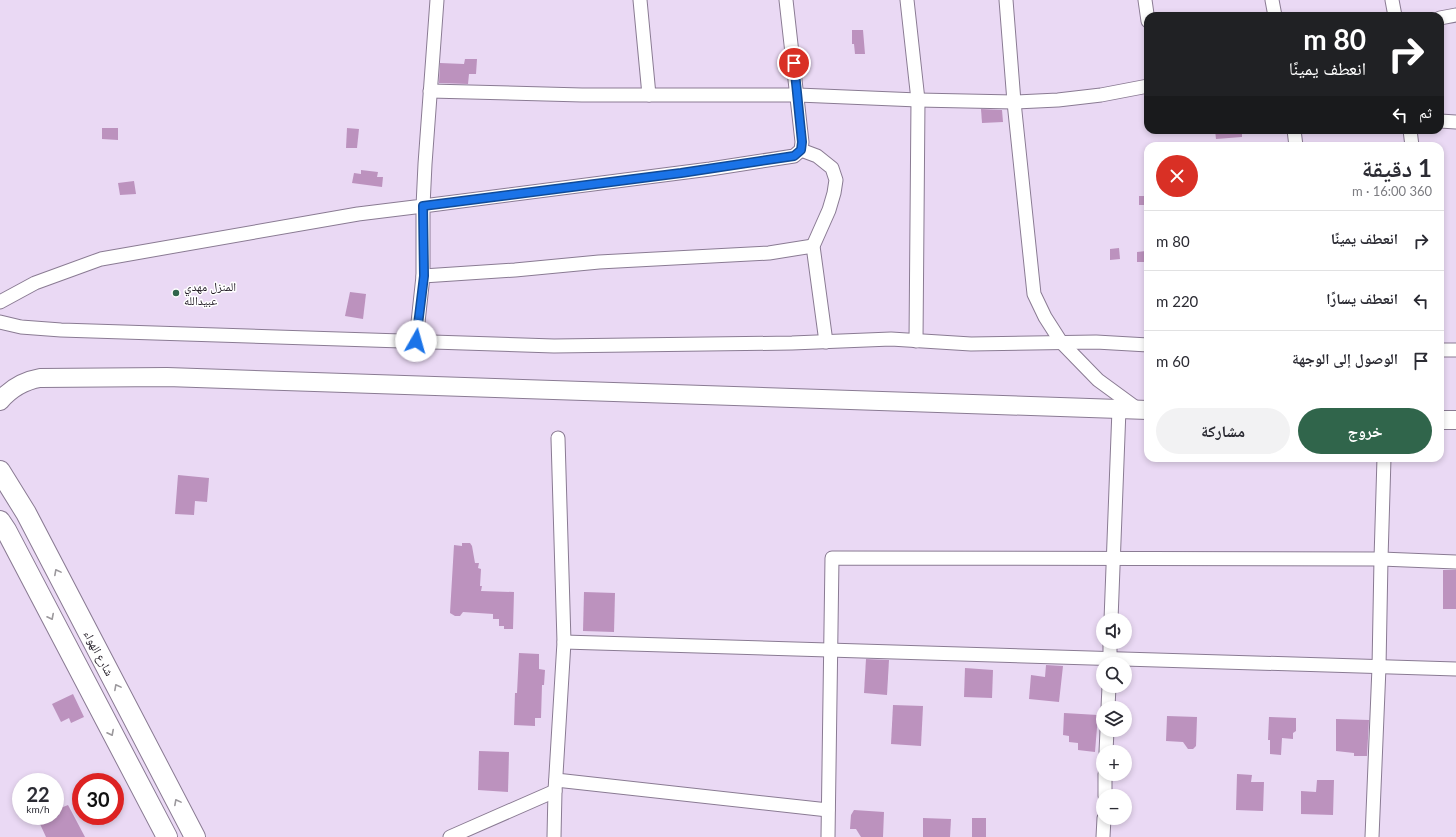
<!DOCTYPE html>
<html lang="ar">
<head>
<meta charset="utf-8">
<style>
	:root { --surface:#fff; --page:#f2f2f3; --text:#2b2b33; --muted:#7c7c81; --line:#e1e1e2; --accent:#30654b }
	body { margin:0; font-family:Lato,"Noto Naskh Arabic",sans-serif; background:var(--page); color:var(--text); direction:rtl; height:100vh; display:flex; flex-direction:column; font-size:15px; white-space:nowrap }
	* { box-sizing:border-box; margin:0 }
	p { font-size:13px; color:var(--muted) }
	.icon { flex:none; width:22px; height:22px; fill:none; stroke:currentColor; stroke-width:2; stroke-linecap:round; stroke-linejoin:round }
	.map { position:relative; flex:1; overflow:hidden; direction:ltr }
	.details { position:absolute; left:1144px; top:142px; width:300px; height:320px; display:flex; flex-direction:column; background:var(--surface); border-radius:12px; box-shadow:0 2px 6px #0003; direction:rtl }
	.details>* { flex:none }
	.banner { position:absolute; left:1144px; top:12px; width:300px; height:122px; border-radius:12px; box-shadow:0 2px 6px #0003; direction:rtl; background:#202124; color:#fff; overflow:hidden }
	.controls { position:absolute; left:1096px; top:613px; display:grid; gap:8px }
	.controls a { display:grid; place-items:center; width:36px; height:36px; border-radius:50%; background:var(--surface); box-shadow:0 2px 6px #0003; font-size:20px }
	.speed { position:absolute; left:12px; top:773px; display:flex; gap:8px; font-size:20px; font-weight:700; text-align:center }
	.speed>* { display:grid; place-content:center; width:52px; height:52px; border-radius:50%; background:var(--surface); box-shadow:0 2px 6px #0003; line-height:1 }
	.speed small { font-size:10px; font-weight:400 }
	.speed .limit { border:6px solid #d22; background:#fff; color:#111 }
	.pin { position:absolute; display:grid; place-items:center; width:34px; height:34px; color:#fff; margin:-17px; border:2px solid #fff; border-radius:50%; box-shadow:0 1px 4px #0007 }
	.me { position:absolute; width:44px; margin:-22px; rotate:7deg; stroke-linejoin:round; filter:drop-shadow(0 0 3px #0008) }
	.turn { display:flex; align-items:center; gap:14px; height:84px; padding:0 12px; font-size:18px }
	.turn .icon { width:52px; height:52px; stroke-width:2.5 }
	.turn b { display:block; font-size:28px; line-height:34px }
	.then { display:flex; align-items:center; height:38px; padding:0 12px; background:#0003; gap:8px; font-size:15px }
	.round { display:grid; place-items:center; flex:none; width:42px; height:42px; border-radius:21px; background:var(--page) }
	.headline { display:flex; align-items:center; justify-content:space-between; height:68px; padding:0 12px }
	h1 { font-size:24px; font-weight:700; line-height:30px }
	.action { display:flex; gap:8px; margin-top:auto; padding:8px 12px }
	.action a { flex:1; height:46px; border-radius:24px; background:var(--accent); color:#fff; font-size:16px; font-weight:700; line-height:46px; text-align:center }
	.action a+a { background:var(--page); color:var(--text) }
	ul { padding:0; list-style:none }
	li { display:flex; align-items:center; gap:12px; height:60px; padding:0 12px; border-top:1px solid var(--line) }
	li div { flex:1 }
	li b { display:block; font-size:15px }
	li em { font-style:normal }
	.map>svg:first-child { display:block }
	.building { fill:#bc92be }
	.lines { fill:none; stroke-linecap:round; stroke-linejoin:round }
	.street-casing { stroke:#8a7b93; stroke-width:15 }
	.secondary-casing { stroke:#8a7b93; stroke-width:20 }
	.primary-casing { stroke:#8a7b93; stroke-width:22 }
	.street { stroke:#fff; stroke-width:13 }
	.secondary { stroke:#fff; stroke-width:18 }
	.primary { stroke:#fff; stroke-width:20 }
	.oneway { stroke:#9b989c }
	.route-casing { stroke:#114b97; stroke-width:10 }
	.route { stroke:#1a73e8; stroke-width:7 }
	.poi-dot { fill:#30654b; stroke:#fff; stroke-width:1.5 }
	.labels { text-anchor:middle; dominant-baseline:central; stroke-width:3; stroke-linejoin:round; paint-order:stroke }
	.poi-label { font-size:12px; fill:#201a24; stroke:#fff; text-anchor:start }
	.street-label { font-size:12px; fill:#201a24; stroke:#fff }
</style>
</head>
<body>
<div class="map">
<svg width="1456" height="837" viewBox="0 0 1456 837">
	<rect width="100%" height="100%" fill="#ead9f4"/>
	<g class="building">
		<polygon points="852,30 863,30 865,54 855,54 854,44 852,44"/>
		<polygon points="465,59 477,59 476,74 469,74 468,84 439,83 440,63 464,64"/>
		<polygon points="981,109 1002,110 1003,122 982,123"/>
		<polygon points="102,128 118,128 118,140 102,139"/>
		<polygon points="347,128 359,129 357,148 346,148"/>
		<polygon points="1215,130 1242,130 1242,137 1216,139"/>
		<polygon points="361,170 378,172 377,177 383,177 382,187 352,183 354,173 361,174"/>
		<polygon points="134,181 136,194 120,195 118,183"/>
		<rect x="1139" y="196" width="9" height="9"/>
		<polygon points="1119,248 1120,259 1110,260 1110,249"/>
		<polygon points="1146,251 1146,262 1137,262 1137,252"/>
		<polygon points="350,292 366,294 363,319 345,316"/>
		<polygon points="178,475 209,478 207,502 195,501 194,515 175,514"/>
		<polygon points="462,543 470,543 472,546 475,563 479,563 478,568 481,569 480,586 482,586 481,591 514,592 513,629 504,629 504,626 499,626 499,619 493,619 493,614 463,612 460,616 455,616 450,613 454,545 462,546"/>
		<rect x="1443" y="570" width="13" height="39"/>
		<polygon points="584,592 615,593 614,632 583,631"/>
		<polygon points="519,653 539,654 539,669 545,670 544,685 542,685 541,718 535,718 535,726 514,725 515,693 517,693"/>
		<polygon points="866,659 889,660 887,695 864,693"/>
		<polygon points="1046,665 1063,666 1059,702 1029,699 1031,675 1045,677"/>
		<polygon points="965,668 993,670 992,698 964,697"/>
		<polygon points="73,694 84,717 71,723 69,718 61,722 52,704"/>
		<polygon points="893,705 923,706 921,746 891,744"/>
		<polygon points="1064,713 1098,715 1095,752 1078,750 1078,743 1069,742 1069,736 1063,735"/>
		<polygon points="1167,716 1197,717 1196,746 1193,749 1188,749 1183,742 1166,741"/>
		<polygon points="1269,717 1296,718 1296,731 1293,733 1293,739 1282,738 1281,755 1270,754 1270,740 1268,740"/>
		<polygon points="1336,719 1369,720 1367,756 1354,756 1354,753 1336,751"/>
		<polygon points="479,751 509,752 508,792 478,790"/>
		<polygon points="1237,774 1252,775 1251,782 1264,782 1263,811 1236,810"/>
		<polygon points="1317,780 1334,780 1333,815 1301,814 1301,791 1316,792"/>
		<polygon points="68,805 85,837 46,837 40,824 60,814 58,809"/>
		<polygon points="854,810 884,812 883,837 861,837 856,829 850,829 851,815"/>
		<polygon points="923,818 951,819 950,837 923,837"/>
		<rect x="972" y="818" width="14" height="19"/>
	</g>
	<g class="lines">
		<g class="street-casing">
			<g id="street">
				<polyline points="640,0 649,95"/>
				<polyline points="907,0 918,100 916,341"/>
				<polyline points="1006,0 1014,102 1034,294 1045,317 1061,342 1098,380 1139,410"/>
				<polyline points="1145,0 1148,21"/>
				<polyline points="1272,0 1275,16"/>
				<polyline points="1392,0 1395,16"/>
				<polyline points="1440,18 1456,15"/>
				<polyline points="430,91 582,95 798,95 918,100 1014,102 1058,100 1101,95 1148,86"/>
				<polyline points="1440,121 1456,122"/>
				<polyline points="1294,130 1296,146"/>
				<polyline points="1410,130 1412,146"/>
				<polyline points="801,150 817,156 832,168 836,180 834,193 829,210 813,246 826,342"/>
				<polyline points="423,276 515,270 599,262 769,253 813,246"/>
				<polyline points="0,302 35,283 101,259 358,214 423,206 425,164 437,0"/>
				<polyline points="0,322 21,327 61,330 554,346 792,343 891,339 971,344 1096,342 1148,345"/>
				<polyline points="416,341 423,276 423,206 710,169 794,156 801,150 802,142 786,0"/>
				<polyline points="1440,350 1456,350"/>
				<polyline points="1111,620 1119,409"/>
				<polyline points="564,642 1456,669"/>
				<polyline points="1110,664 1110,642"/>
				<polyline points="1108,708 1109,686"/>
				<polyline points="1106,752 1107,730"/>
				<polyline points="556,780 828,810"/>
				<polyline points="1105,796 1105,774"/>
				<polyline points="450,837 555,791"/>
				<polyline points="554,837 555,791 564,642 558,438"/>
				<polyline points="828,837 832,558 1381,559 1456,562"/>
				<polyline points="1103,837 1104,818"/>
				<polyline points="1372,837 1379,667 1381,559 1384,458"/>
			</g>
		</g>
		<g class="secondary-casing">
			<g id="secondary">
				<path d="M0,401C11,388 23,381 40,378L167,377L1148,410"/>
				<polyline points="1440,420 1456,420"/>
			</g>
		</g>
		<g class="primary-casing">
			<g id="primary">
				<polyline points="0,471 26,513 195,837"/>
				<polyline points="0,521 6,530 167,837"/>
			</g>
		</g>
		<use href="#street" class="street"/>
		<use href="#secondary" class="secondary"/>
		<use href="#primary" class="primary"/>
	</g>
	<defs><path id="oneway-chevron" d="M-2-3.5L2.5 0L-2 3.5" fill="none" stroke-width="1.6" stroke-linecap="round" stroke-linejoin="round"/></defs>
	<g class="oneway">
		<use href="#oneway-chevron" transform="translate(57 572) rotate(-118)"/>
		<use href="#oneway-chevron" transform="translate(51 617) rotate(63)"/>
		<use href="#oneway-chevron" transform="translate(117 687) rotate(-118)"/>
		<use href="#oneway-chevron" transform="translate(111 733) rotate(63)"/>
		<use href="#oneway-chevron" transform="translate(177 802) rotate(-118)"/>
	</g>
	<g class="lines">
		<g class="route-casing">
			<polyline id="route" points="416,341 424,276 423,206 681,173 794,156 801,150 802,142 794,63"/>
		</g>
		<use href="#route" class="route"/>
	</g>
	<circle class="poi-dot" cx="176" cy="293" r="4"/>
	<g class="labels">
		<g class="poi-label">
			<text x="184" y="286">المنزل مهدي<tspan x="184" dy="14">عبيدالله</tspan></text>
		</g>
		<g class="street-label">
			<text transform="translate(99 653) rotate(62)">شارع الهواء</text>
		</g>
	</g>
</svg>
<div class="controls">
<a><svg class="icon" aria-label="sound" viewBox="0 0 24 24"><path d="M4 9h4l5-4v14l-5-4H4zM17 9q2 3 0 6"/></svg></a>
<a><svg class="icon" aria-label="search" viewBox="0 0 24 24"><circle cx="10" cy="10" r="6"/><path d="M15 15l6 6"/></svg></a>
<a><svg class="icon" aria-label="layers" viewBox="0 0 24 24"><path d="M12 4l9 5-9 5-9-5zM3 14l9 5 9-5"/></svg></a>
<a>+</a>
<a>−</a>
</div>
<div class="speed"><div>22<small>km/h</small></div><div class="limit">30</div></div>
<div class="pin" style="left:794px;top:63px;background:#d93025"><svg class="icon" aria-label="arrive" viewBox="0 0 24 24"><path d="M6 21V4h12l-3 4 3 4H6"/></svg></div>
<svg class="me" style="left:416px;top:341px" viewBox="-20 -20 40 40"><circle r="19" fill="#fff"/><path d="M0-13L10 11 0 6-10 11z" fill="#1a73e8"/></svg>
<div class="banner">
<div class="turn"><svg class="icon" aria-label="right" viewBox="0 0 24 24"><path d="M7 20v-9h11M14 6l5 5-5 5"/></svg><div><b>80 m</b>انعطف يمينًا</div></div>
<div class="then">ثم<svg class="icon" aria-label="left" viewBox="0 0 24 24"><path d="M17 20v-9H6M10 6l-5 5 5 5"/></svg></div>
</div>
<section class="details">
<div class="headline"><div><h1>1 دقيقة</h1><p>360 m · 16:00</p></div><a class="round" style="background:#d93025;color:#fff"><svg class="icon" aria-label="close" viewBox="0 0 24 24"><path d="M6 6l12 12M18 6L6 18"/></svg></a></div>
<ul>
<li><svg class="icon" aria-label="right" viewBox="0 0 24 24"><path d="M7 20v-9h11M14 6l5 5-5 5"/></svg><div><b>انعطف يمينًا</b></div><em>80 m</em></li>
<li><svg class="icon" aria-label="left" viewBox="0 0 24 24"><path d="M17 20v-9H6M10 6l-5 5 5 5"/></svg><div><b>انعطف يسارًا</b></div><em>220 m</em></li>
<li><svg class="icon" aria-label="arrive" viewBox="0 0 24 24"><path d="M6 21V4h12l-3 4 3 4H6"/></svg><div><b>الوصول إلى الوجهة</b></div><em>60 m</em></li>
</ul>
<div class="action"><a>خروج</a><a>مشاركة</a></div>
</section>
</div>
</body>
</html>
